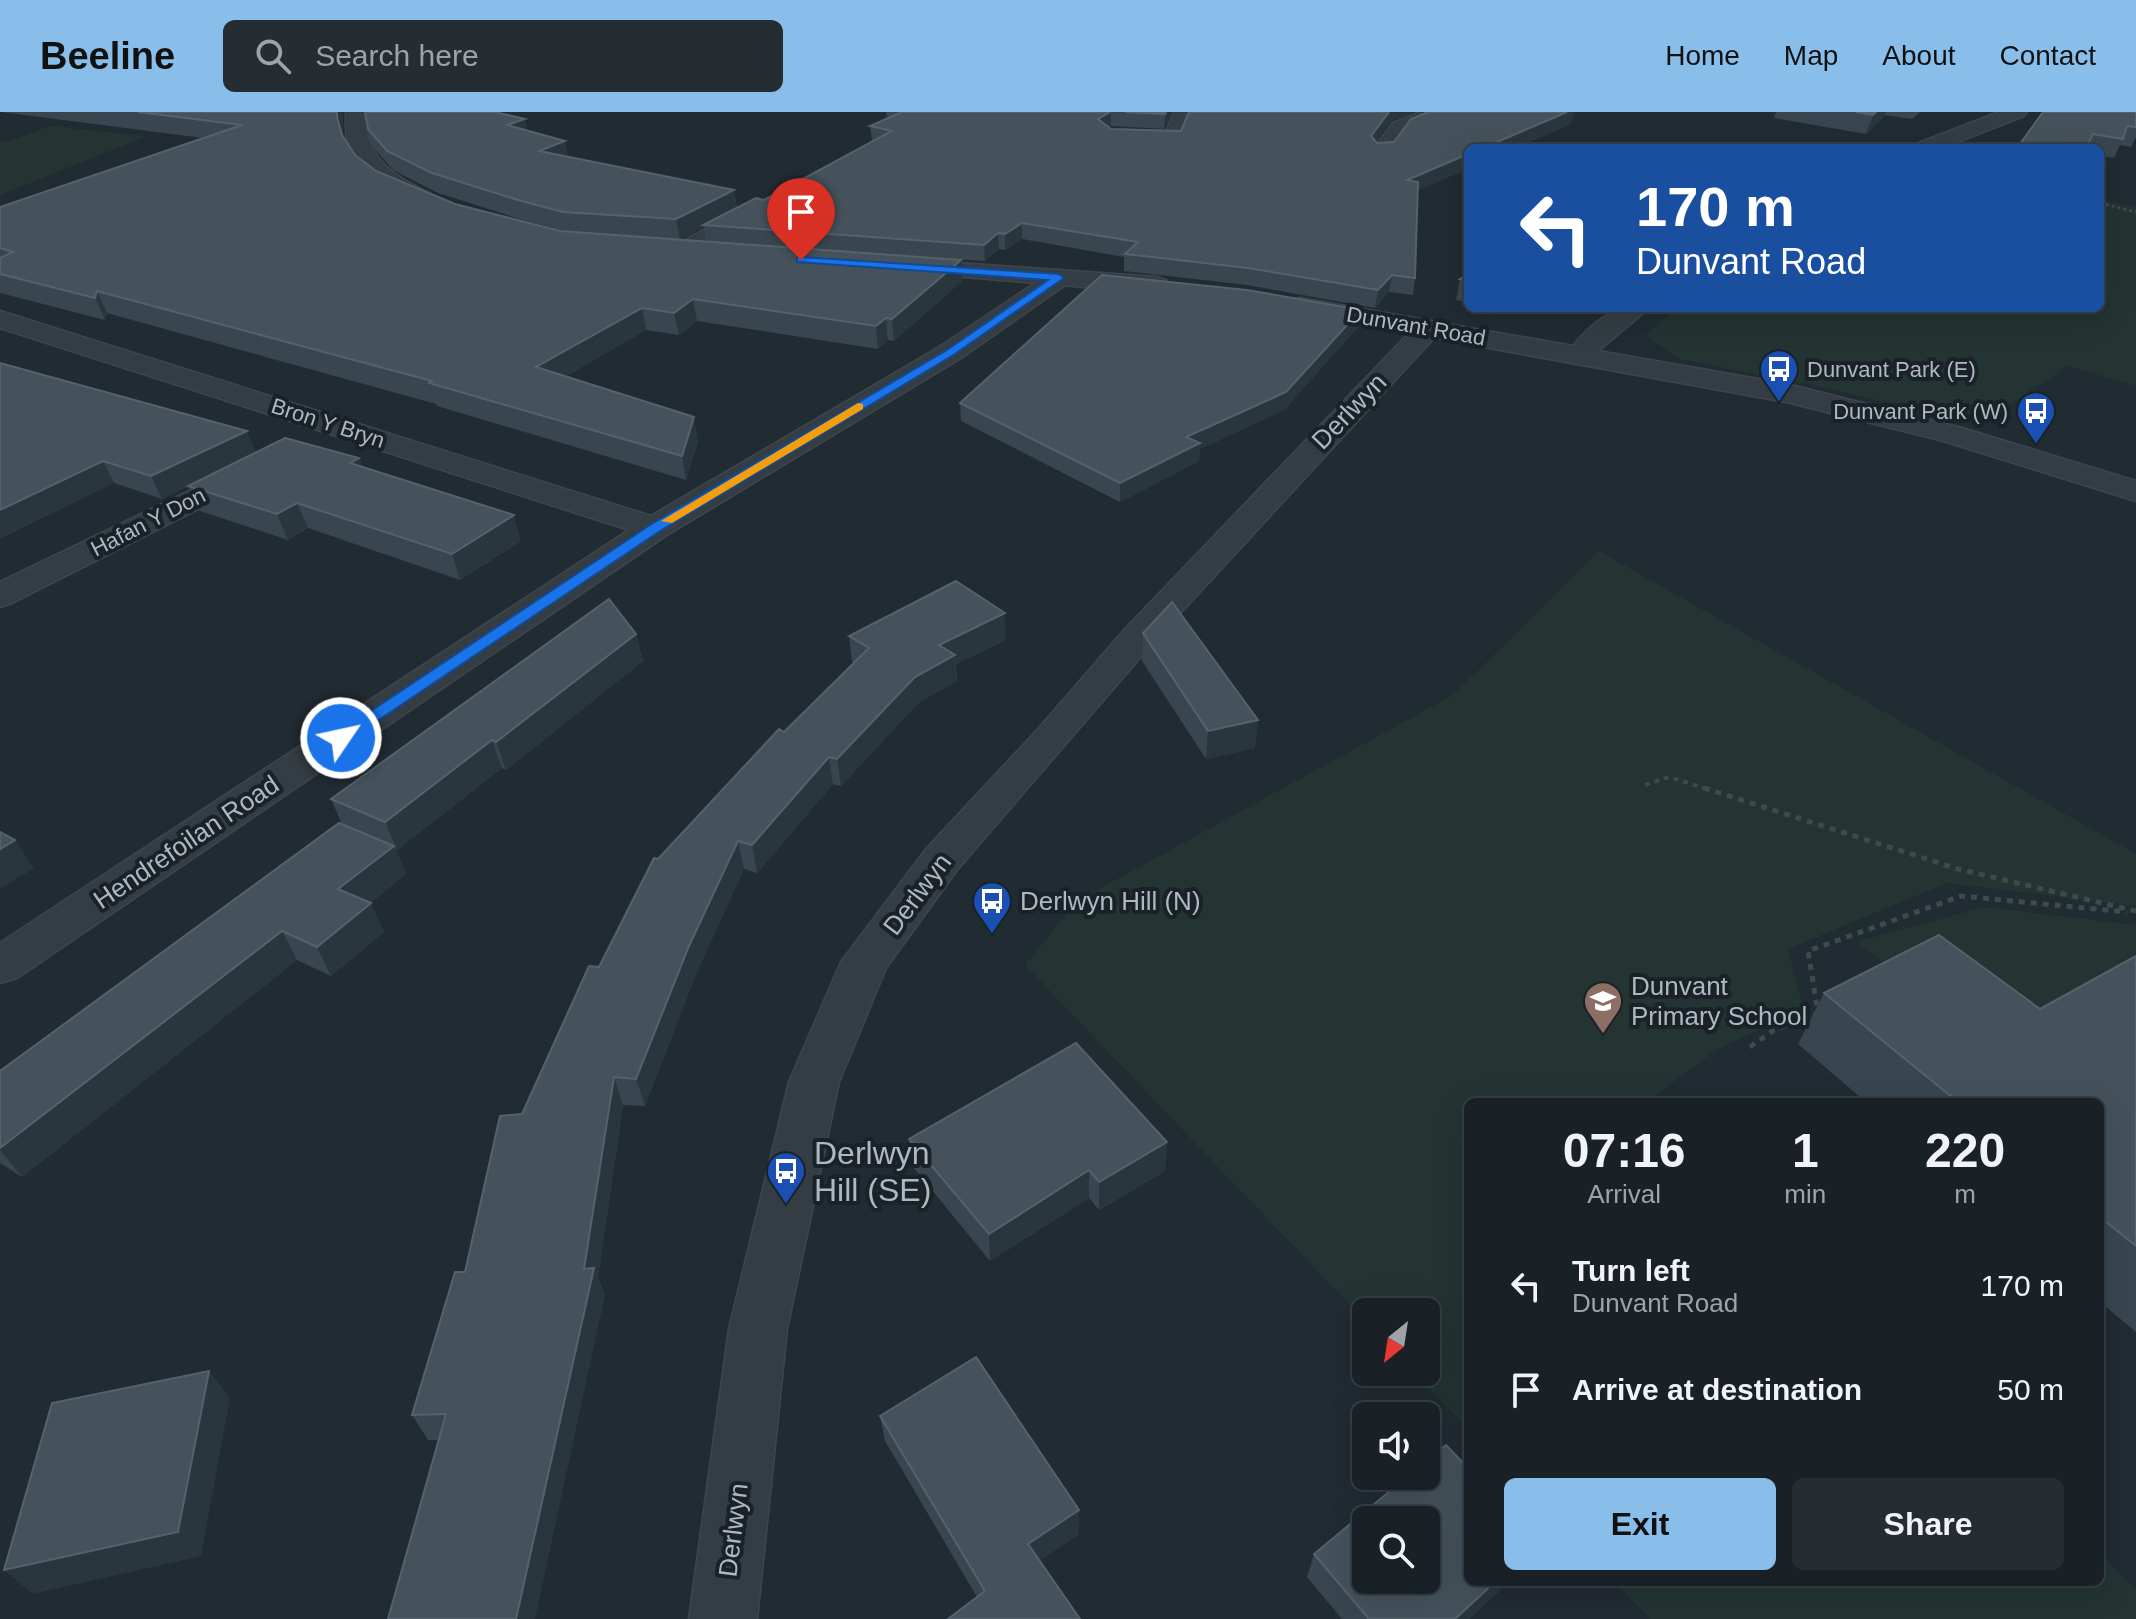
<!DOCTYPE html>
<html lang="en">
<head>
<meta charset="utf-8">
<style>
	:root { --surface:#192026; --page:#262d32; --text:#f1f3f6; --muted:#9fa3a7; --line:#373e43; --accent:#89beea }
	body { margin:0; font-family:Arial,sans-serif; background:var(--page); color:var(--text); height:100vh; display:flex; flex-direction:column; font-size:30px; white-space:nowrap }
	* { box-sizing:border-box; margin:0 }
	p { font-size:26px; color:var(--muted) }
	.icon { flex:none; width:44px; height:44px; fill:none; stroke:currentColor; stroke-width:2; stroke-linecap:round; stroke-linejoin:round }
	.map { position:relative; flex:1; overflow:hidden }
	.drawer { position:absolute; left:1464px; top:986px; width:640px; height:488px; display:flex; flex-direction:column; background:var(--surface); border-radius:12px; box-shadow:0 8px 32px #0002,0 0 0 2px var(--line) }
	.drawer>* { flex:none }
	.hud { position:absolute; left:1464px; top:32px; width:640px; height:168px; border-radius:12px; box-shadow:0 8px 32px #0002,0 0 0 2px var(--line); background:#1a4fa0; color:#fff; overflow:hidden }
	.needle { width:52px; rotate:210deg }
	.buttons { position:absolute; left:1352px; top:1186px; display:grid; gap:16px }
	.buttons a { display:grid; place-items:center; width:88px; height:88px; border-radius:12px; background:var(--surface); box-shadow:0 8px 32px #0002,0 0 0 2px var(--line); font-size:40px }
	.pin { position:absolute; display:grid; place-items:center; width:68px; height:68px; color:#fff; margin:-82px -34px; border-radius:50% 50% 50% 0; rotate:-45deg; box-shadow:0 0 8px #0007 }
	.pin .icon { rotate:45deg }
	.me { position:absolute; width:88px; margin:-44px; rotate:56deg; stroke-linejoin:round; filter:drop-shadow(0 0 6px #0008) }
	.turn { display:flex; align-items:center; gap:28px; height:168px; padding:0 40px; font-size:36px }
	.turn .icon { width:104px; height:104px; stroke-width:2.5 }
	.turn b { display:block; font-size:56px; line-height:68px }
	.eta { display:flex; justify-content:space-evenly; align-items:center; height:136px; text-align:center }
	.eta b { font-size:48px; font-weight:700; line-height:56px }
	.primary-button { display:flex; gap:16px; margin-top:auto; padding:16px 40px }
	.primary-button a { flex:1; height:92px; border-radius:12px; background:var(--accent); color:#111; font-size:32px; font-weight:700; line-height:92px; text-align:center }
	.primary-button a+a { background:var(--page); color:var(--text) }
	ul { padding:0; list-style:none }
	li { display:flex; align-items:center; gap:24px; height:104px; padding:0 40px }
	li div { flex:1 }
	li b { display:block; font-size:30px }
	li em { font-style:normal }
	header { display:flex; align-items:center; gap:48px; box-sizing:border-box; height:112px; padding:0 40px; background:var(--accent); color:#111 }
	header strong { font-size:38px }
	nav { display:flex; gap:44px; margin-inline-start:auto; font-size:28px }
	.search { width:560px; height:72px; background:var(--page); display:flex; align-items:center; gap:20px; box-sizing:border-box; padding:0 28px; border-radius:12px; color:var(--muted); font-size:30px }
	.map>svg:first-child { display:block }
	.green { fill:#233433 }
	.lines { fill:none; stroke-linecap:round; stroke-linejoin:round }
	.service-casing { stroke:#3d464d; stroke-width:3 }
	.minor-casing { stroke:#3d464d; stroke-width:3 }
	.tertiary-casing { stroke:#3d464d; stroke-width:3 }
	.path-far2 { stroke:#3b4c4b; stroke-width:3; stroke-dasharray:3 3; stroke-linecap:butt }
	.path-far1 { stroke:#3b4c4b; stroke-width:4; stroke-dasharray:5 5; stroke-linecap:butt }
	.path { stroke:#3b4c4b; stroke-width:5; stroke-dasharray:6 6; stroke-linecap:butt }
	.service { fill:#343d43; fill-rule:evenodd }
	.minor { fill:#343d43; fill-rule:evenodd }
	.tertiary { fill:#343d43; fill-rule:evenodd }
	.wall { fill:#39464f; fill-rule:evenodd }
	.shaded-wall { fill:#2a363e }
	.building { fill:#45525b; stroke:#56626b; stroke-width:2; fill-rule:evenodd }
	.route { fill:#1a73e8; stroke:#114b97; stroke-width:2 }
	.slow { fill:#f59e0b }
	.labels { text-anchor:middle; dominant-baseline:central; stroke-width:8; stroke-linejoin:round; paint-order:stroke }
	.far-street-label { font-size:22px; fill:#aeb8c0; stroke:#1a2228 }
	.far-poi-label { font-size:22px; fill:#aeb8c0; stroke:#1a2228; text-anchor:start }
	.street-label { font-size:26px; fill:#aeb8c0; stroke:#1a2228 }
	.poi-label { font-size:26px; fill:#aeb8c0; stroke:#1a2228; text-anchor:start }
	.near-poi-label { font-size:32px; fill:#aeb8c0; stroke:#1a2228; text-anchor:start }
</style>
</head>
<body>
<header>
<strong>Beeline</strong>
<div class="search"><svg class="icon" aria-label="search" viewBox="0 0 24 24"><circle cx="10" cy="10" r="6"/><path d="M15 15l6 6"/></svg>Search here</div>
<nav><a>Home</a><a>Map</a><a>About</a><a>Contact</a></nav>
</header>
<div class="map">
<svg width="2136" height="1507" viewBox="0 0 2136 1507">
	<rect width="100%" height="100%" fill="#212b32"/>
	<g class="green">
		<polygon points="50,14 147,24 0,83 0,29 8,30"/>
		<polygon points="2100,87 2136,95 2136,274 2068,254 1979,312 1808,272 1679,247 1645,223 1678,196 2100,196"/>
		<polygon points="1599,439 2136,742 2136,794 1947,771 1788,837 1803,896 1715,939 1647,990 1468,990 1468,1317 1414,1260 1426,1260 1426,1200 1366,1200 1366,1210 1025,853 1077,789 1453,583"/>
		<polygon points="1984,795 2136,813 2136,873 2100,990 2066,990 1856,830"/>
		<polygon points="2100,1442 2136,1477 2136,1507 1650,1507 1614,1470 2100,1470"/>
	</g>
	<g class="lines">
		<g class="service-casing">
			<polygon id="service" points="733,102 739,106 737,109 677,142 665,139"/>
		</g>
		<g class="minor-casing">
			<g id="minor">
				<polygon points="1174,0 1194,0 1180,31 1121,30 1111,24 1121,18 1166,20"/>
				<polygon points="1420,0 1448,0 1445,4 1407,19 1389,43 1375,43 1372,39 1393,11"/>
				<polygon points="1059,158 1068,161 1072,166 1068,171 961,246 667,423 17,866 0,871 0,831 629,418 0,216 0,199 651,404 941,234 1050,161"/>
				<polygon points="247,351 258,353 263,360 258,367 12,491 0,495 0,470"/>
			</g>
		</g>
		<g class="tertiary-casing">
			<g id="tertiary">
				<path d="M346,0H366C365,47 391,62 429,81L432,86L429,91C402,98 356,56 348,31C345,21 346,11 346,0Z"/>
				<polygon points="1999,0 2027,0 2024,4 1942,36 1913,36 1916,32"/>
				<polygon points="902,147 1157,165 1166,168 1170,173 1166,178 1157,181 893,159 890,154 893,149"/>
				<path d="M1300,186L1573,234C1597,205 1612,196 1649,196L1598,239L1787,272L1962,316L2136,369V389L1940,328L1786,290L1434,226L1151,533L957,758L886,856L839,970L787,1217L757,1507H689L729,1217L789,970L841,850L927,736L1039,616L1125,517L1409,221L1291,200L1287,194L1291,188Z"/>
			</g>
		</g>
		<polyline class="path-far2" points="2100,91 2136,100"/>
		<polyline class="path-far1" points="1645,673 1669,665 1710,678"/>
		<g class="path">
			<polyline points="1704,676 1958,757 2136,799"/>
			<polyline points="1750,935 1774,918 1818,901 1808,839 1961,784 2127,800"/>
		</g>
		<use href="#service" class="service"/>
		<use href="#minor" class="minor"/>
		<use href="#tertiary" class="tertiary"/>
	</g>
	<g class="wall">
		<path d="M1,0H343V24L355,43L376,59L455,92L565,119L523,108L438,81L393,58L373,35L368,17L525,7L527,19L568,45L734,78L737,96L764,88L872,29L870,14L890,5H887L886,0H1171L1164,17L1111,14L1109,15L1111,17L1181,19L1189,0H1413L1391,9L1376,29L1377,31L1571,12L1418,78L1415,166L1413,183L1389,180L1375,196L1247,173L1124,159V145L1022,127L1005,138L999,137L985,149L846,140L961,148L962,169L894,229L888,228L878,237L697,209L679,223L646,218L566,264L698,329L686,368L437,294L436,292L107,201L105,208L0,181V95L203,26ZM704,115L706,130L680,128Z"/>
		<polygon points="1776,0 1920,0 1912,7 1885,3 1866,22 1774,6"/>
		<polygon points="2136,0 2136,25 2131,35 2120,33 2114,46 2100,44 2100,36 2017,36"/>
		<polygon points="1468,162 1468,190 1456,188 1460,167"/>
		<polygon points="1517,196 1552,196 1546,200"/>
		<polygon points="1358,215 1284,298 1200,337 1199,349 1120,390 961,309 960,291"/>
		<polygon points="0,251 256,340 162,387 114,371"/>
		<polygon points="359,346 362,355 521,429 460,468 308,416 288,428 200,399 188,374"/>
		<polygon points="1143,521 1255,636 1206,647 1142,549"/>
		<polygon points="636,522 643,549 506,658 502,656 397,738 395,737 406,762 370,791 384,820 331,864 297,848 22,1065 0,1051 0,959 342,712 331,687"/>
		<polygon points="849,524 1006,528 956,552 957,569 918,591 841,674 833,672 757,761 744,757 696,862 645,994 623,993 598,1165 605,1183 439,1328 428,1328 412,1303 465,1160 522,1002 599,855 658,747 854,551 852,550"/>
		<polygon points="2136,844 2136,1220 2100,1190 2100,990 1866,990 1798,932 1824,881 2040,897"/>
		<polygon points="909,1027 1167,1030 1165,1059 1099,1098 1089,1086 990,1149 913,1055"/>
		<polygon points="880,1304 1079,1422 1039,1449 977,1485 885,1329"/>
		<polygon points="1314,1442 1509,1470 1469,1507 1342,1507 1307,1465"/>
	</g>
	<g class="shaded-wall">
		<polygon points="337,0 343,0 343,24 337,5"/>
		<polygon points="1111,0 1111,14 1098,22 1098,7"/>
		<polygon points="1166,0 1171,0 1164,17 1165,2"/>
		<polygon points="1389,0 1413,0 1391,9 1369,39 1371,24"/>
		<polygon points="1567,0 1574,0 1571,12 1515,36 1483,36"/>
		<polygon points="1876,0 1886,0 1885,3 1866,22 1873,3"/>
		<polygon points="525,7 529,25 507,13"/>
		<polygon points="565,29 569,48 539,39"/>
		<polygon points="1468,42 1468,57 1405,84 1407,68"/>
		<polygon points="734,78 737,98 703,113 704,115 680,128 676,107"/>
		<polygon points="1022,111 1022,127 1005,138 1005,122"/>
		<polygon points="998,121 999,137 985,149 984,133"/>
		<polygon points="961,148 962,169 894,229 892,207"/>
		<polygon points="1392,163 1389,180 1375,196 1378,178"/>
		<polygon points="97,179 107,201 105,208 95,186"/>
		<polygon points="693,187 697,209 679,223 674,201"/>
		<polygon points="642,196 646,218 542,278 536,255"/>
		<polygon points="1361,198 1358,215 1284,298 1200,337 1199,349 1120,390 1120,371 1186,325"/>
		<polygon points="886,206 888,228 878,237 876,214"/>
		<polygon points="694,305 698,329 686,368 682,344"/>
		<polygon points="247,319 256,340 162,387 151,364"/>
		<polygon points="359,346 368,371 350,351"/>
		<polygon points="103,349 114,371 0,427 0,398"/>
		<polygon points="297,391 308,416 288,428 277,402"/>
		<polygon points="514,403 521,429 460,468 452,442"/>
		<polygon points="1005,501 1006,528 956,552 957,569 918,591 841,674 837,647 939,533"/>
		<polygon points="636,522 643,549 506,658 496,630"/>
		<polygon points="1258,608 1255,636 1206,647 1208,619"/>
		<polygon points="492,628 502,656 397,738 385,710"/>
		<polygon points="829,645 833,672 757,761 752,733"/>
		<polygon points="15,728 34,756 0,777 0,737"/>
		<polygon points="738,729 744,757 696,862 645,994 636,967 689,834"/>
		<polygon points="394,734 406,762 352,805 338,777"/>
		<polygon points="371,791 384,820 331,864 317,835"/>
		<polygon points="282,819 297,848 22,1065 0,1038 0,1036"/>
		<polygon points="614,965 623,993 598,1165 605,1183 535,1507 516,1507 584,1157"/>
		<polygon points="1167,1030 1165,1059 1099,1098 1099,1070"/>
		<polygon points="1089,1058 1089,1086 990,1149 989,1122"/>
		<polygon points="209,1259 230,1286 201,1444 33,1482 4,1458"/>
		<polygon points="1079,1398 1079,1422 1029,1456 1028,1432"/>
		<polygon points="1495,1470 1509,1470 1469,1507 1455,1507"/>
	</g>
	<g class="building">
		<polygon points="138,0 337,0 337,5 342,23 355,43 376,59 455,92 560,119 961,148 892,207 886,206 876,214 693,187 674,201 642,196 536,255 694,305 682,344 429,271 432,269 97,179 95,186 0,162 0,146 13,140 0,136 0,95 242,13"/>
		<polygon points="365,0 495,0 525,7 507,13 565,29 539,39 734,78 676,107 563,100 518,88 432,61 387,39 368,17"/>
		<polygon points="902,0 1110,0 1098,7 1111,17 1181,19 1189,0 1389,0 1371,24 1377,31 1394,30 1411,7 1428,0 1567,0 1483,36 1468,36 1468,42 1407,68 1418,70 1415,166 1392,163 1378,178 1248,156 1125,142 1138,130 1022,111 1005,122 998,121 984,133 703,113 756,86 764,88 892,19 870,14"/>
		<polygon points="1125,0 1166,0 1165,2"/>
		<polygon points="1856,0 1876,0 1873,3"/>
		<polygon points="2043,0 2136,0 2136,15 2127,14 2123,27 2093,22 2086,36 2017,36"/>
		<polygon points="1468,162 1468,168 1460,167"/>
		<polygon points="1102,163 1247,178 1361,198 1286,280 1186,325 1200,331 1120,371 960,291"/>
		<polygon points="0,251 247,319 151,364 103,349 0,398"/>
		<polygon points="285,326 359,346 350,351 514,403 452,442 297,391 277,402 188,374"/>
		<polygon points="956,469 1005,501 939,533 955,543 915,565 837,647 829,645 752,733 738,729 689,834 636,967 614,965 584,1157 594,1156 516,1507 388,1507 446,1302 412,1303 455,1160 465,1160 500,1004 522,1002 589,854 599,855 654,746 658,747 779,617 784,620 869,536 849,524"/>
		<polygon points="609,487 636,522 496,630 492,628 385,710 331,687"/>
		<polygon points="1172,490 1258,608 1208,619 1143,521"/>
		<polygon points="339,711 394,734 338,777 371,791 317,835 282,819 0,1036 0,959"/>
		<polygon points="0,720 15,728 0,737"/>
		<polygon points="1939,823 2040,897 2136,844 2136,1134 2100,1105 2100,990 1958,990 1824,881"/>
		<polygon points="1076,931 1167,1030 1099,1070 1089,1058 989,1122 909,1027"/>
		<polygon points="976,1245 1079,1398 1028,1432 1080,1507 948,1507 985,1479 880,1304"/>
		<polygon points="209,1259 178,1420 4,1458 52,1291"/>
		<path d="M1446,1333L1468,1356V1470H1495L1455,1507H1369L1314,1442L1408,1364H1426V1349ZM1366,1408H1426V1468H1366Z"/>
	</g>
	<polygon class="route" points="801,145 1059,162 1064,166 955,242 660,419 346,630 335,630 332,626 335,623 650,413 947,238 1048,168 797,150 797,145"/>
	<polygon class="slow" points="858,291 863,292 863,297 672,411 661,409"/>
	<defs>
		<g id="bus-pin" transform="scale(2)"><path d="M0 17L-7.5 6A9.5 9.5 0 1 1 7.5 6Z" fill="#1a4fb4" stroke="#1a2228"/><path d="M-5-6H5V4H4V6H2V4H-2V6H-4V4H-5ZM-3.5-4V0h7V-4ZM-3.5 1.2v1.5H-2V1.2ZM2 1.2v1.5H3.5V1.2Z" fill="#fff"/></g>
		<g id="school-pin" transform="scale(2)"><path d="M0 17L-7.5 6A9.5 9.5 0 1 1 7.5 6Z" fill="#8d6e63" stroke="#1a2228"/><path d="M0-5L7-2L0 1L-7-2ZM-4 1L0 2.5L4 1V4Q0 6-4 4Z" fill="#fff"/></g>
	</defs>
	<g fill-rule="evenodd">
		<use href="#bus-pin" x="1779" y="257"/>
		<use href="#bus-pin" x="2036" y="299"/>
		<use href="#bus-pin" x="992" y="789"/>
		<use href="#school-pin" x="1603" y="889"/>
		<use href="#bus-pin" x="786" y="1059"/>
	</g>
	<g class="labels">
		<g class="far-street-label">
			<text transform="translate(1416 214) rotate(10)">Dunvant Road</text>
			<text transform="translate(328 311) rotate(18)">Bron Y Bryn</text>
			<text transform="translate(148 410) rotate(-27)">Hafan Y Don</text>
		</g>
		<g class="far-poi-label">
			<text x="1807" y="257">Dunvant Park (E)</text>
			<text x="2008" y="299" text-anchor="end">Dunvant Park (W)</text>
		</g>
		<g class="street-label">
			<text transform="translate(1349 299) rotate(-46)">Derlwyn</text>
			<text transform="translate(186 730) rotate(-34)">Hendrefoilan Road</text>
			<text transform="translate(917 782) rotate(-53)">Derlwyn</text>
			<text transform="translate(733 1418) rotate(-83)">Derlwyn</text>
		</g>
		<g class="poi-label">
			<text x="1020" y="789">Derlwyn Hill (N)</text>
			<text x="1631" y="874">Dunvant<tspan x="1631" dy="30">Primary School</tspan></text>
		</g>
		<g class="near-poi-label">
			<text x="814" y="1041">Derlwyn<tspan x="814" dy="37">Hill (SE)</tspan></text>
		</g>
	</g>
</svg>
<div class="buttons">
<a><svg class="needle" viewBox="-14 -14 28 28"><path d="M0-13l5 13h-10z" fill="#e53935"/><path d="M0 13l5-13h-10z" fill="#9fa3a7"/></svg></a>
<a><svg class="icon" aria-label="sound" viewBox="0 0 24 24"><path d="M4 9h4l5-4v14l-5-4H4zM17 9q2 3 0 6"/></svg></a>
<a><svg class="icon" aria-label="search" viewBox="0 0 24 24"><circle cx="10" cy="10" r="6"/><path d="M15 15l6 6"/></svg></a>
</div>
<div class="pin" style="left:801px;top:148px;background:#d93025"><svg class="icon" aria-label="arrive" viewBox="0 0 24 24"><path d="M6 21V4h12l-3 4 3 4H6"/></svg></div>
<svg class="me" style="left:341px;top:626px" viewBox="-20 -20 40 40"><circle r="17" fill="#1a73e8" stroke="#fff" stroke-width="3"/><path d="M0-11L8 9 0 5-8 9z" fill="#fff"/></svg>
<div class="hud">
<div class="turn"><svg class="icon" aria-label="left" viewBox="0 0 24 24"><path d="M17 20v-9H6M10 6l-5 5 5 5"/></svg><div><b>170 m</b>Dunvant Road</div></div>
</div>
<section class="drawer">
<div class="eta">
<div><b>07:16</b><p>Arrival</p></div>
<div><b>1</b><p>min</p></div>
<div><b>220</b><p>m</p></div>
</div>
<ul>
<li><svg class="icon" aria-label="left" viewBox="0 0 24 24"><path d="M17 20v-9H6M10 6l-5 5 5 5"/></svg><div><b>Turn left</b><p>Dunvant Road</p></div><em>170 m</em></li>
<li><svg class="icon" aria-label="arrive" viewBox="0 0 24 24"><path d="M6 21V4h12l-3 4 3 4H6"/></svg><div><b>Arrive at destination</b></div><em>50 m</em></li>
</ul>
<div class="primary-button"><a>Exit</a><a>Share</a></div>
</section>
</div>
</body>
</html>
